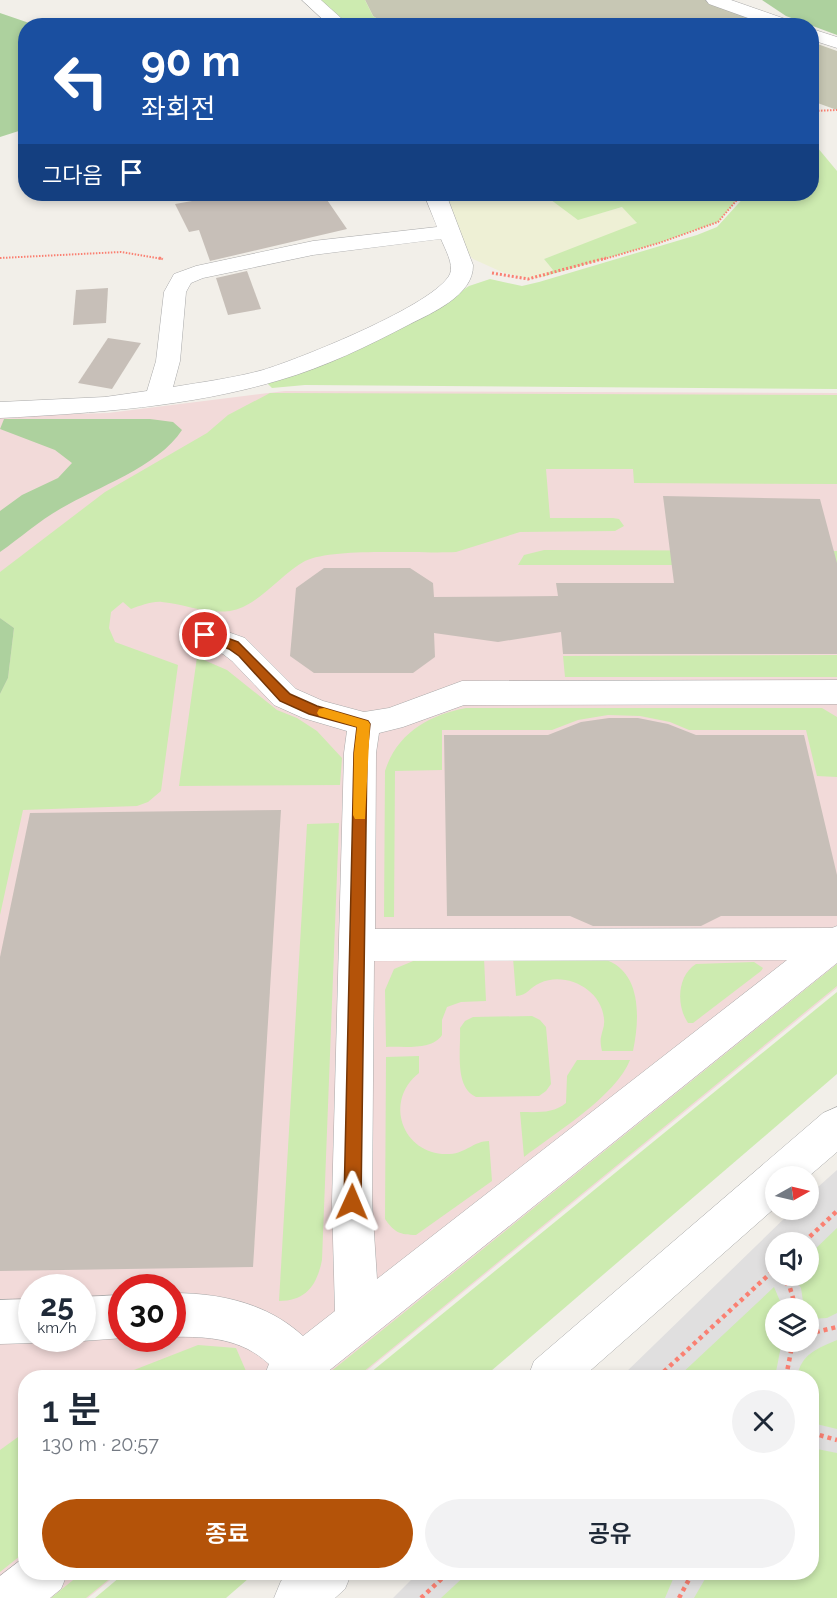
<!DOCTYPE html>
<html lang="ko">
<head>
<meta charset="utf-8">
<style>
	:root { --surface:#fff; --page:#f2f2f3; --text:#1f2937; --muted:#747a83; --accent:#b45309 }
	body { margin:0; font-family:Raleway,"Noto Sans KR",sans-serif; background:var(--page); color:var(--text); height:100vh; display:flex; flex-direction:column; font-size:22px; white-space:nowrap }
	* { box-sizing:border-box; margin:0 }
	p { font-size:20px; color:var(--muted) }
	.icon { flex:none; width:33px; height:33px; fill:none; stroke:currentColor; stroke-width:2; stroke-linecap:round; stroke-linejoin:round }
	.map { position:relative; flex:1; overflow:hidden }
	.sheet { position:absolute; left:18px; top:1370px; width:801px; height:210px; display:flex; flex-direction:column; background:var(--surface); border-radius:24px; box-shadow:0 3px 9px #0003 }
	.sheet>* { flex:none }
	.hud { position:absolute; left:18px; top:18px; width:801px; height:183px; border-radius:24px; box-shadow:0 3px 9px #0003; background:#1a4fa0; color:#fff; overflow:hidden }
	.needle { width:39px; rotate:82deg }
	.fabs { position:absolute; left:765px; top:1166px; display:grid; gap:12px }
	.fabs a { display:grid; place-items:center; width:54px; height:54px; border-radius:50%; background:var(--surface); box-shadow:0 3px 9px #0003; font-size:30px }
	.speed { position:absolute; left:18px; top:1274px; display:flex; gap:12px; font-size:30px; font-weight:700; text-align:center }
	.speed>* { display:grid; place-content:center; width:78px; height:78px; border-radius:50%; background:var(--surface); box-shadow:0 3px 9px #0003; line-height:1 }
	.speed small { font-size:15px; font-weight:400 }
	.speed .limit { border:9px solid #d22; background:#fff; color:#111 }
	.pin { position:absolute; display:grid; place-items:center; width:51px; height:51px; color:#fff; margin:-26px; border:3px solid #fff; border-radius:50%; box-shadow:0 2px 6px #0007 }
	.me { position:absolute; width:66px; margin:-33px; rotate:1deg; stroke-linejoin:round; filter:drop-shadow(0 0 4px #0008) }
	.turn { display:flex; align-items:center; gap:21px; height:126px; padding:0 24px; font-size:27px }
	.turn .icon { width:78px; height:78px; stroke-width:2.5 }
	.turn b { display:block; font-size:42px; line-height:51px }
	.then { display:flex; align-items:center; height:57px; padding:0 24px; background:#0003; gap:12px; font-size:22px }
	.round { display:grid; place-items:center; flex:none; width:63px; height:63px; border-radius:32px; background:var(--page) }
	.head { display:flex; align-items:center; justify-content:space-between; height:102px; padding:0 24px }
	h1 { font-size:36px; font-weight:600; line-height:45px }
	.cta { display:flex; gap:12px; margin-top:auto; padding:12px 24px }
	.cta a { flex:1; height:69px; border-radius:36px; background:var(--accent); color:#fff; font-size:24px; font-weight:600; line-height:69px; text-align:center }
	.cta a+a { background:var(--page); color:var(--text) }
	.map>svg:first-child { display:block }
	.residential { fill:#e0dfdf; fill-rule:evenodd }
	.commercial { fill:#f2dad9; fill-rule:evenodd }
	.construction { fill:#c7c7b4 }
	.farmland { fill:#eef0d5 }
	.grass { fill:#cdebb0 }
	.forest { fill:#add19e }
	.building { fill:#c7bfb8 }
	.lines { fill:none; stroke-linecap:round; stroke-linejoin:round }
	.minor-casing { stroke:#a9a9a9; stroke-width:1 }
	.tertiary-casing { stroke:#a9a9a9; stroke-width:1 }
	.path-far2 { stroke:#fa8072; stroke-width:2; stroke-dasharray:1.5 1.5; stroke-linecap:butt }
	.path-far1 { stroke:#fa8072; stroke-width:3; stroke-dasharray:2 2; stroke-linecap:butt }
	.path { stroke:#fa8072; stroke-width:4.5; stroke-dasharray:4 4; stroke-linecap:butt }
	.minor { fill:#fff; fill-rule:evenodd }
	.tertiary { fill:#fff; fill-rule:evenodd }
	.route { fill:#b45309; stroke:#753606; stroke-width:1.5 }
	.slow { fill:#f59e0b }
</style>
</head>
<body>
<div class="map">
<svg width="837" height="1598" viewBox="0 0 837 1598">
	<rect width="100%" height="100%" fill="#f2efe9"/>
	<path class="residential" d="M837,1170V1598H393L419,1572H812V1377H621L794,1209H808L809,1195ZM776,1242H808V1275H776ZM776,1308H808V1341H776Z"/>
	<path class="commercial" d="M285,391L837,393V988L359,1377H26V1572H120L88,1598H0V416L108,413ZM32,1287H82V1338H32ZM122,1287H172V1338H122Z"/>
	<g class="construction">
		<polygon points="365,0 707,0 767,25 383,25 385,24 373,16"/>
		<polygon points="812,42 837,51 837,110 812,101"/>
	</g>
	<polygon class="farmland" points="440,194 543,194 578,219 623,207 638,224 544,259 553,270 542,277 528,279 502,272 473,259 461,246"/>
	<g class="grass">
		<polygon points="320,0 365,0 373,16 385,24 346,25"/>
		<polygon points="812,141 837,171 837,389 305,385 272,388 267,383 441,305 469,286 490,279 522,286 539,282 697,235 717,227 747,194 812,194"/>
		<polygon points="543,194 742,194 718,222 659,243 542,277 553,270 544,259 637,223 622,207 578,220"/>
		<path d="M270,393L837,395V484L634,483L633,469H546L550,518H613L619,519L624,526L615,531L520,532L456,552C420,554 334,547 305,561C281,574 256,608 230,611C203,614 186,604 162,602C152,601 140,606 131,609L123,602L111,612L109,628L115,642L178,665L161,791L148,802L137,806L23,810L0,915V694L8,678L14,628L0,618V572L105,492L207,433L228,415Z"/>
		<polygon points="544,550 837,551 837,565 518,565 524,555"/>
		<polygon points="837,655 837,677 565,677 563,656"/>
		<polygon points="197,657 227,670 277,710 297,718 317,731 342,758 340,785 179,786"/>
		<path d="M466,708H822L837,717V777L817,776L806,730H689L670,722L640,716L608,715L578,720L552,730H442V770L395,771L394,917H384L385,771C397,733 429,715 466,708Z"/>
		<path d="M339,823L322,1260C317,1285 306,1301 279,1301L307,824Z"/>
		<path d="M484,958L486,1001L461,1002L447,1007L442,1020V1035C432,1051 403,1046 386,1047L385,990L394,969L418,959Z"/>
		<path d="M513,958L603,959C642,970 640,1018 633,1051H602C601,1047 600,1041 601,1037C602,1031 605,1026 604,1019C602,989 565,971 540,983C530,987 527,996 516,996Z"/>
		<path d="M754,962L763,968L761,971L693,1023H688C676,1005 677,976 696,964Z"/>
		<polygon points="837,964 837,986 357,1377 324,1377"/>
		<polygon points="837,992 837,1074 484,1377 365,1377"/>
		<path d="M532,1016L540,1020L546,1027L551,1084L546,1091L539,1096L476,1097C454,1087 461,1050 460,1028L465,1021L473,1017Z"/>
		<path d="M419,1056V1073C382,1102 404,1157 450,1154C466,1153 474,1141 489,1141L492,1181L416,1235C400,1235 394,1232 385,1219L386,1057Z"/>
		<path d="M577,1060H630C616,1096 555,1133 524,1157L520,1112C536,1112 553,1114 566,1103L567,1076Z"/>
		<polygon points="837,1228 837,1313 827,1318 810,1319 808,1308 804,1308 801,1288 792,1275 808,1275 809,1255"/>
		<polygon points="774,1287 783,1308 776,1308 776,1341 782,1341 775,1377 678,1377"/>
		<path d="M837,1340V1429L812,1423V1377H797C801,1354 818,1348 837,1340Z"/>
		<polygon points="198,1345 236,1348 246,1371 242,1377 116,1377"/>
		<polygon points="25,1432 25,1552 0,1572 0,1450"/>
		<polygon points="812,1448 837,1453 837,1598 694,1598 709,1572 812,1572"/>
		<polygon points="83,1572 118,1572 86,1598 51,1598"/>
		<polygon points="126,1572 256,1572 226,1598 95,1598"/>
		<polygon points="469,1572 676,1572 665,1598 441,1598"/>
	</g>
	<g class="forest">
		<polygon points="762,0 837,0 837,35 786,16"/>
		<polygon points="0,13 35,25 26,26 25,129 0,137"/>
		<path d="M4,419H150L173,422L182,430C158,467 97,487 60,509C39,521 20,538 0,552V511L22,495L58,478L72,463L55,450L0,429Z"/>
		<polygon points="0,618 14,628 8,678 0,694"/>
	</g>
	<g class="building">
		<polygon points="232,194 323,194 347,229 210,261 199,230 189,232 175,204"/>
		<polygon points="247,271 261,309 228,315 216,278"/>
		<polygon points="108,288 106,323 73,325 76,290"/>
		<polygon points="108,338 141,343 112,389 78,383"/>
		<polygon points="663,496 820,499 837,563 837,654 563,654 561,632 498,642 434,633 435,657 413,673 314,673 290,656 296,588 324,568 410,568 433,583 434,597 558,596 556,583 674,583"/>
		<polygon points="609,718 638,718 668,724 696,735 804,735 837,875 837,916 721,916 701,926 593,926 570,916 447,916 444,735 548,735 581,722"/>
		<polygon points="281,810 253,1267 0,1271 0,957 30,813"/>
	</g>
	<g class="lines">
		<g class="minor-casing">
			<g id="minor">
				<polygon points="302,0 321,0 350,26 330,26"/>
				<path d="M424,194H446L473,265C474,295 432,313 410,324C368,346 325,367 280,380C190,407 94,413 0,418V402L105,397L147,391L156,361L164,292L174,274L196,266L313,241L437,227ZM441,239C445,249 454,264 450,274C435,305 299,359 263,370C234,378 203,382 173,387L180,361L186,292L191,283L203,278L313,255Z"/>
				<path d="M205,624L245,638L296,689L323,701L364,712L389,708L462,681L837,680V704L464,705L403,727L379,733L376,753L375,929L832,928L837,926V963L321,1377H264L269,1364C242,1339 209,1336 172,1337V1293C220,1293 267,1303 303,1336L335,1311L332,1202L344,753L347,731L303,718L274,705L232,661L223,654L194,643L190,635L194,627ZM787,960L377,1279L372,1202L374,961Z"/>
				<polygon points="837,1107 837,1152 808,1177 776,1176 776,1207 583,1377 528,1377 534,1361 823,1113"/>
				<polygon points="122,1295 122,1338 124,1338 82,1341 76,1338 82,1338 82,1297"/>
				<polygon points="32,1299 32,1338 43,1338 32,1343 0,1344 0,1300"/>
				<polygon points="26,1556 26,1572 68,1572 61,1589 50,1598 0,1598 0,1576"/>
				<polygon points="291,1572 352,1572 345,1589 335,1598 274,1598 281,1581"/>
			</g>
		</g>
		<g class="tertiary-casing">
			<g id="tertiary">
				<polygon points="706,0 731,0 794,22 797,26 770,26 709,4"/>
				<polygon points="812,29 837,37 837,48 812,40"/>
			</g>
		</g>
		<g class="path-far2">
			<polyline points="812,111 837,110"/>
			<polyline points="0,258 121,252 163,259"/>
			<polyline points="601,260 659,243 718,222 742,194"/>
		</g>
		<g class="path-far1">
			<polyline points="159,258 163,259"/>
			<polyline points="492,273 528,279 606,258"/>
		</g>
		<g class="path">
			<polyline points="804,1242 837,1211"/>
			<polyline points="781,1275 790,1288 796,1308"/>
			<polyline points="808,1334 837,1327"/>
			<polyline points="658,1377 776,1268"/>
			<polyline points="786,1377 793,1341"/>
			<polyline points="812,1433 837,1440"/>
			<polyline points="421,1598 449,1572"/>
			<polyline points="679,1598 693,1572"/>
		</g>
		<use href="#minor" class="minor"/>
		<use href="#tertiary" class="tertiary"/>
	</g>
	<polygon class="route" points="205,630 238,642 290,694 317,706 368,721 370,724 367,753 361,1202 358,1208 352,1210 346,1208 344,1202 354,753 357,727 309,714 280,701 239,656 229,649 201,638 199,635 201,632"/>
	<polygon class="slow" points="324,708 368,721 370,724 365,819 355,819 353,815 354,753 357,727 319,716 317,713 319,709"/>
</svg>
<div class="fabs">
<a><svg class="needle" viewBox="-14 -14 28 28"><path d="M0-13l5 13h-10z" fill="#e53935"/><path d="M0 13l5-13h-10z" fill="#747a83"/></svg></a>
<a><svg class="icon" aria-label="sound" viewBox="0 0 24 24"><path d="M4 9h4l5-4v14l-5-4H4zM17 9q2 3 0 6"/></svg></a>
<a><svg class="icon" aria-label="layers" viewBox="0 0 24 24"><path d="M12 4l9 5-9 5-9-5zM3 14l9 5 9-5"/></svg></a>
</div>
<div class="speed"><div>25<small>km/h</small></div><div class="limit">30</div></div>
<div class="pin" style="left:205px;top:635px;background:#d93025"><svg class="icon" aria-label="arrive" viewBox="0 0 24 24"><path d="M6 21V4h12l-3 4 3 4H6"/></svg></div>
<svg class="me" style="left:352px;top:1202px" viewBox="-20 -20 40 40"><path d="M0-17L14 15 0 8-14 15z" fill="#b45309" stroke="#fff" stroke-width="4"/></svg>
<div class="hud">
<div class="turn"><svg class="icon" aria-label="left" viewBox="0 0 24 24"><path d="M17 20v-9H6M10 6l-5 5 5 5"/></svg><div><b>90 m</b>좌회전</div></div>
<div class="then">그다음<svg class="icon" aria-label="arrive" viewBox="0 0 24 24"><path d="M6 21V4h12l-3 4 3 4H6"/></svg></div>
</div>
<section class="sheet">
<div class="head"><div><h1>1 분</h1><p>130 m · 20:57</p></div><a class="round"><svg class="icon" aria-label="close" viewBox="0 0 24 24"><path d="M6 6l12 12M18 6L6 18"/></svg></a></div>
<div class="cta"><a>종료</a><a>공유</a></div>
</section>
</div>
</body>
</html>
